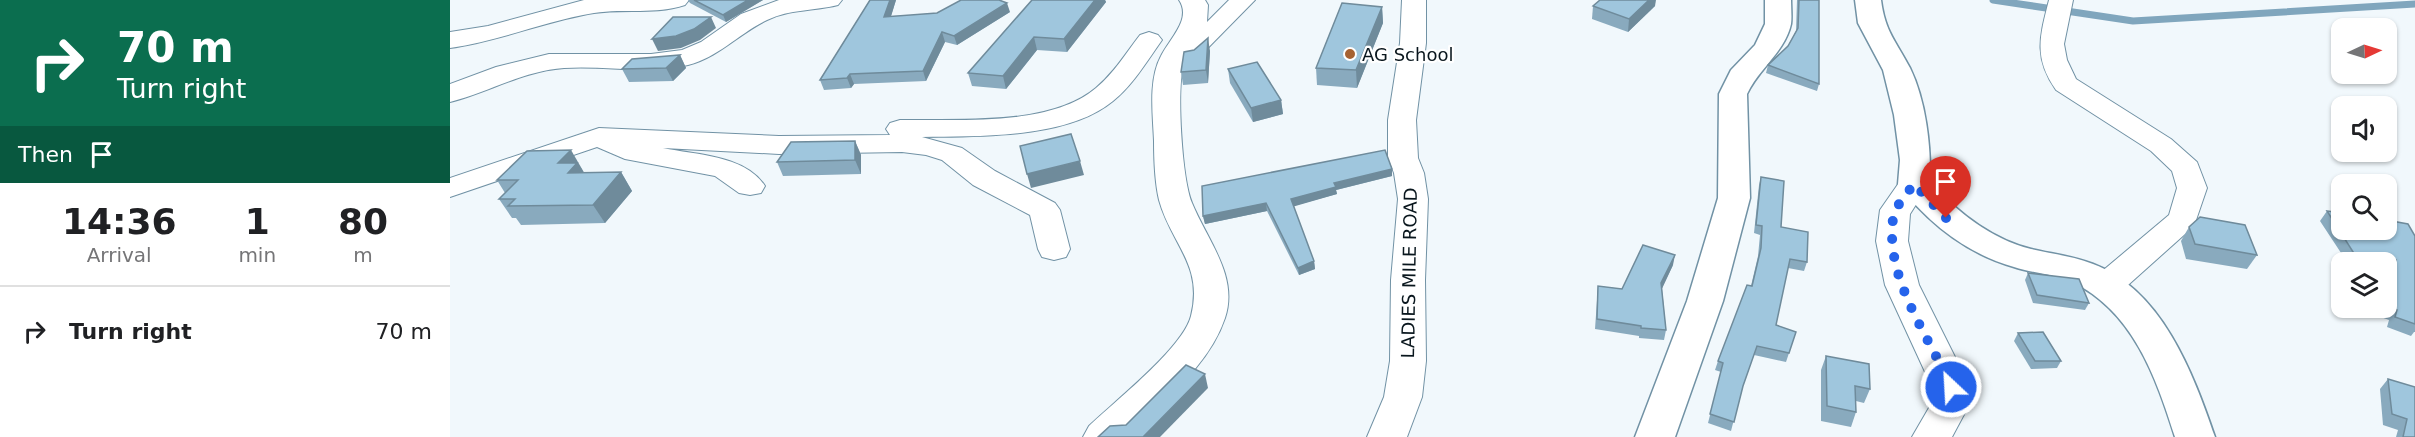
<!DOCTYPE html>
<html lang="en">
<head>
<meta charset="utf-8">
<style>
	:root { --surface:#fff; --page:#f6f6f6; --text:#202124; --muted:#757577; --line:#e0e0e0 }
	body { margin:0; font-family:"DejaVu Sans",sans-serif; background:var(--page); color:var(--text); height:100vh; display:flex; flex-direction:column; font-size:22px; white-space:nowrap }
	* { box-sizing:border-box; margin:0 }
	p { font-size:20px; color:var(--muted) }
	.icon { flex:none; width:33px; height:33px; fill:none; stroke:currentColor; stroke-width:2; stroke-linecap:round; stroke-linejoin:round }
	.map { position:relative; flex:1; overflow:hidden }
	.drawer { display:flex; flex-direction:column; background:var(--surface); width:450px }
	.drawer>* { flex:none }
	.guide { background:#0b6e4f; color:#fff; overflow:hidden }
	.needle { width:39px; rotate:86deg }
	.fabs { position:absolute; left:1881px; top:18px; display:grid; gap:12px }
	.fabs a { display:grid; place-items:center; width:66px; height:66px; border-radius:12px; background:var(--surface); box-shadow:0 2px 4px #0004; font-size:30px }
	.pin { position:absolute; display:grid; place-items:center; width:51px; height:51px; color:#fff; margin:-62px -26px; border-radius:50% 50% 50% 0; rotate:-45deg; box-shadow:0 0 6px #0007 }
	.pin .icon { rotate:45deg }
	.me { position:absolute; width:66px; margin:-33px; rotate:335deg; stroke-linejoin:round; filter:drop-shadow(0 0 4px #0008) }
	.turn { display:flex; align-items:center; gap:21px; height:126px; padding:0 18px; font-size:27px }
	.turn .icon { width:78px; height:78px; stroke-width:2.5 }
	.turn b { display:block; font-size:42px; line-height:51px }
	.then { display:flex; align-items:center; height:57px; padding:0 18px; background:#0003; gap:12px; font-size:22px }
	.eta { display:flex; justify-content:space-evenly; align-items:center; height:102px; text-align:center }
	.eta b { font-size:36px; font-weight:800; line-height:42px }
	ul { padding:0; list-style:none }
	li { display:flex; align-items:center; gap:18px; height:90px; padding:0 18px; border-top:2px solid var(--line) }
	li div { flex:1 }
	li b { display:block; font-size:22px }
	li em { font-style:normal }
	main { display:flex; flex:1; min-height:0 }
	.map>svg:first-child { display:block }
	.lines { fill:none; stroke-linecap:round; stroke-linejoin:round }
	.stream { stroke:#80a6bd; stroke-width:7 }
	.minor-casing { stroke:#7192a5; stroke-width:2 }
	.major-casing { stroke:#7192a5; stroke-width:3 }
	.highway-casing { stroke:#7192a5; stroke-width:3 }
	.minor { fill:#fff; fill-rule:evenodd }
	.major { fill:#fff; fill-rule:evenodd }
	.highway { fill:#fff; fill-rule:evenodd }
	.wall { fill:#89aabe }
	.shaded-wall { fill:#6f8b9b }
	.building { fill:#9fc6dd; stroke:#6f8b9b; stroke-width:1.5 }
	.route { stroke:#2563eb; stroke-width:10; stroke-dasharray:0 18 }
	.poi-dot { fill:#a66232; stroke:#fff; stroke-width:2 }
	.labels { text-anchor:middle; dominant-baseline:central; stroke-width:4.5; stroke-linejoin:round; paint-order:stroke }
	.poi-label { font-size:18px; fill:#09161d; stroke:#fff; text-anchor:start }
	.street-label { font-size:18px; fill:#09161d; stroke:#fff }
</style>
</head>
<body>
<main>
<section class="drawer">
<div class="guide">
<div class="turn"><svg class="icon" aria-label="right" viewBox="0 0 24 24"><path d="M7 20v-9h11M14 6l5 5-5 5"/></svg><div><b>70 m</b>Turn right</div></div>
<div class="then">Then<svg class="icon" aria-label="arrive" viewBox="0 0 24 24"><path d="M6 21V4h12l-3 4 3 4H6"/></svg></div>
</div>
<div class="eta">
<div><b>14:36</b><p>Arrival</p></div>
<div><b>1</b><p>min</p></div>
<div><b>80</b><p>m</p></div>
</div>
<ul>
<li><svg class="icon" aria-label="right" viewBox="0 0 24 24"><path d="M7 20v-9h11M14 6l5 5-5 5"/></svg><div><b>Turn right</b></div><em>70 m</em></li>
</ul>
</section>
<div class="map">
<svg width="1965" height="437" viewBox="0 0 1965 437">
	<rect width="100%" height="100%" fill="#f1f8fc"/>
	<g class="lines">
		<polyline class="stream" points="1543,0 1683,21 1965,4"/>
		<g class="minor-casing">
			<g id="minor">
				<path d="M134,0H239L235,5C205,15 175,8 144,13C95,21 50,41 0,48V32L38,26Z"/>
				<path d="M329,0H392L388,5C364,11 340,9 317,20C288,34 269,57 238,65C197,75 155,65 114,68C73,71 39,92 0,102V84L46,67L99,54H201L232,50L251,42L291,14Z"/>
				<path d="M729,0H755L758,5L757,22L779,0H805L745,61L734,63C726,88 732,179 742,203C757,240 789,276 775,318C759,366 712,402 678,437H633L639,426C664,402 733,348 741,316C754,265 721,244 709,200C705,183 704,160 704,141C703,115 698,80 711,56C720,38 742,19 729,0Z"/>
				<polygon points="952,0 976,0 976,43 966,120 968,158 974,173 978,199 975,280 976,361 972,397 957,437 917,437 934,397 940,361 941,280 948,199 944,173 938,158 938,120 950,43"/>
				<path d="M1599,0H1623L1614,44L1617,60L1626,79L1721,139L1747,162L1757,188L1744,226L1668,294L1656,298L1644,294L1639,286L1644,278L1719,215L1727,188L1722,171L1701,151L1606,90C1583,57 1590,36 1599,0Z"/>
				<path d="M699,32L708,35L712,40C697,61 683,85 663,101C617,139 529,136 472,137L512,148L545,171L605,203L610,210L620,249L616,257L604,260L592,257L588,249L580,215L523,185L492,160L476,155L452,152L329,154L213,148C246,155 295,155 315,186L311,193L300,195L289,193L265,176L175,159L147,147L0,197V178L149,128L329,136L440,135L436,129L440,123L450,120C508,119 600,127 646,88C664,73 676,53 690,35Z"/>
				<polygon points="1464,175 1475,177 1479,184 1460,214 1458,241 1469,285 1520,387 1518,407 1502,437 1462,437 1480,406 1482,387 1435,285 1426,241 1430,210 1453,177"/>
			</g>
		</g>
		<g class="major-casing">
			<path id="major" d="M1405,0H1431C1435,32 1446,41 1460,68C1476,101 1481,146 1480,182C1507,212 1541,239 1581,249C1602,254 1623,256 1643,264C1712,290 1743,373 1765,437H1725C1706,377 1683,311 1622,282C1604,274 1582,273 1564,267C1518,254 1484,227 1453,191L1448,184L1450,160L1444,115L1433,70L1408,23Z"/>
		</g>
		<g class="highway-casing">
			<path id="highway" d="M1315,0H1341C1341,8 1342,17 1341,24C1335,52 1308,69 1297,94L1300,198L1273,301L1225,437H1185L1237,301L1268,198L1269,94L1281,70L1305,45L1315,24Z"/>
		</g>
		<use href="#minor" class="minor"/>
		<use href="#major" class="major"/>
		<use href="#highway" class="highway"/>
	</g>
	<g class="wall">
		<polygon points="238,0 313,0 276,22 240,3"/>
		<polygon points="420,0 446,0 441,16 560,12 507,45 495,42 476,81 404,84 401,88 374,90 370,80"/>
		<polygon points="582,0 655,0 656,2 617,52 587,50 556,89 522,86 518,73"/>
		<polygon points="1347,0 1369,0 1369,84 1367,91 1316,73 1318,65 1338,46 1346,31"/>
		<polygon points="1143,6 1205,6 1178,32 1142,19"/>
		<polygon points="932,7 933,23 907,88 867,85 866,68"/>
		<polygon points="760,51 758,83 733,85 731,72"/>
		<polygon points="230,55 236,68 223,81 179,82 172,69"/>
		<polygon points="778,69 831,100 833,114 803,122 780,83"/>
		<polygon points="405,141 411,155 411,174 333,176 327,162"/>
		<polygon points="132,168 131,169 134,173 171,172 182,191 155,223 71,225 66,218 62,218 49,199 55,193 47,180"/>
		<polygon points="942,169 942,176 886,190 887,194 843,206 864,261 865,269 849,275 817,211 755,224 753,216"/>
		<polygon points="1311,177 1331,227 1357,262 1354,271 1338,268 1326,325 1346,332 1336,362 1304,355 1291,392 1281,431 1258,423 1271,372 1265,370 1268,361 1301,286 1308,256 1310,235 1304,233 1309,185"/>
		<polygon points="1877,211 1965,236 1965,332 1964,332 1961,336 1937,327 1939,320 1928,316 1930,308 1936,308 1936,278 1938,270 1936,269 1936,262 1897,262 1870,221"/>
		<polygon points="1739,227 1807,255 1797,269 1736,259 1731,241"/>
		<polygon points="1223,265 1212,288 1216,330 1214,340 1189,338 1189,336 1145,329 1148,286 1172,289"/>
		<polygon points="1578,273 1639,303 1635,310 1583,303 1575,280"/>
		<polygon points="1568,333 1611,361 1607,368 1581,369 1564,341"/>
		<polygon points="1376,356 1420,389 1414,403 1406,401 1406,412 1401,427 1371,421 1371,370"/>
		<polygon points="1938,379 1965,437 1946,437 1948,430 1933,425 1930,389"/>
	</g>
	<g class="shaded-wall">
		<polygon points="298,0 313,0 276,22 273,15"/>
		<polygon points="440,0 446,0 438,26 434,17"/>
		<polygon points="645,0 655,0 656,2 617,52 614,39"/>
		<polygon points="1199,0 1206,0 1205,6 1178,32 1179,19"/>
		<polygon points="557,3 560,12 507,45 504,36"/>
		<polygon points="932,7 933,23 907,88 906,70"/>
		<polygon points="261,17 266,28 250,40 231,48 208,51 202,39"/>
		<polygon points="492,32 495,42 476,81 473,71"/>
		<polygon points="584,37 587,50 556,89 553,76"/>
		<polygon points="758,38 760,51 758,83 756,70"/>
		<polygon points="230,55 236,68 223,81 216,68"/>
		<polygon points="400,74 404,84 401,88 397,78"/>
		<polygon points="831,100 833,114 803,122 801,108"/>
		<polygon points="405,141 411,155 411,174 405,160"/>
		<polygon points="121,150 139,181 130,192 108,163"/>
		<polygon points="630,161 634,175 581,188 577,174"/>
		<polygon points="942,169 942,176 886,190 887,194 842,207 841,199 884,183"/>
		<polygon points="171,172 182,191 155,223 143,205"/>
		<polygon points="816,203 817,211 755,224 753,216"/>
		<polygon points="1225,255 1223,265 1210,293 1211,283"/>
		<polygon points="864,261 865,269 849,275 848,268"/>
		<polygon points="755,374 758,388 710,437 693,437"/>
	</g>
	<g class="building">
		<polygon points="244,0 298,0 273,15"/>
		<polygon points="420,0 440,0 434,17 487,13 511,0 549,0 557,3 504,36 492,32 473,71 400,74 397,78 370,80"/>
		<polygon points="582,0 645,0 614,39 584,37 553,76 518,73"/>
		<polygon points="1150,0 1199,0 1179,19 1143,6"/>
		<polygon points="1349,0 1369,0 1369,84 1318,65 1338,46 1348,28"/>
		<polygon points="892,3 932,7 906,70 866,68"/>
		<polygon points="223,17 261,17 244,29 226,36 202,39"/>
		<polygon points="758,38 756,70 731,72 734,52 744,50"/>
		<polygon points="230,55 216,68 172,69 182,59"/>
		<polygon points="807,62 831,100 801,108 778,69"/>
		<polygon points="621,134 630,161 577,174 570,146"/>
		<polygon points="405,141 405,160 327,162 341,142"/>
		<polygon points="121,150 108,163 127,163 118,173 171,172 143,205 58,206 65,199 49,199 68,180 47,180 77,151"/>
		<polygon points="935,150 942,169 884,183 886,187 841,199 864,261 848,268 816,203 753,216 752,186"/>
		<polygon points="1311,177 1334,181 1331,227 1358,232 1357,262 1340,259 1326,325 1346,332 1339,353 1307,346 1293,386 1284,422 1260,414 1273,363 1268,361 1297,285 1302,286 1311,248 1312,226 1306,225"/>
		<polygon points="1877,211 1892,213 1892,230 1936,230 1936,220 1958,224 1965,236 1965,324 1945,317 1947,310 1936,306 1946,260 1905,255"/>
		<polygon points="1750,217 1795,225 1807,255 1745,244 1739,227"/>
		<polygon points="1193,245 1225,255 1211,283 1216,330 1191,328 1191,326 1147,319 1148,286 1172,289"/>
		<polygon points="1578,273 1629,279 1639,303 1587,295"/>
		<polygon points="1593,332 1611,361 1585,361 1568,333"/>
		<polygon points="1376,356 1419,364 1420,389 1405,386 1406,412 1377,406"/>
		<polygon points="736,365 755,374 693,437 648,437 660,426 676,425"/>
		<polygon points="1938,379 1965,387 1965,437 1953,437 1957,419 1942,414"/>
	</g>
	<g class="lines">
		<path class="route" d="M1496,218L1464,184C1456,195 1445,206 1443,219C1435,279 1478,334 1501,387"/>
	</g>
	<circle class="poi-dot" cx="900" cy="54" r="6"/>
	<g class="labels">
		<g class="poi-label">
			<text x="912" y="54">AG School</text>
		</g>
		<g class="street-label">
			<text transform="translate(959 273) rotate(-89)">LADIES MILE ROAD</text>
		</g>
	</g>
</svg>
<div class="fabs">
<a><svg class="needle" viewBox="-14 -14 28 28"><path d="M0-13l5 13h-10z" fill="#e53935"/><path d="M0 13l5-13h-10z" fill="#757577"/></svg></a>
<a><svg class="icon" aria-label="sound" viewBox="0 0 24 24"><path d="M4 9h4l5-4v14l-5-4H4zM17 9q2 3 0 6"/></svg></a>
<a><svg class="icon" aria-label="search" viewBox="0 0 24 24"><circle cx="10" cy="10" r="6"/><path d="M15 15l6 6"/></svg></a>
<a><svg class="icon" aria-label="layers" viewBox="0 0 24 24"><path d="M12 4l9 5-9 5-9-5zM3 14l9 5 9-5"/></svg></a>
</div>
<div class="pin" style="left:1496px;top:218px;background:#d93025"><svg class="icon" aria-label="arrive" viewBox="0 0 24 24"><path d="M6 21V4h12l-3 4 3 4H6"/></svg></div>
<svg class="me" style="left:1501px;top:387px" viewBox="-20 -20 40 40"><circle r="17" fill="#2563eb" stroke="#fff" stroke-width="3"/><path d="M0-11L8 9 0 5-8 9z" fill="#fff"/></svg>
</div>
</main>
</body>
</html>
